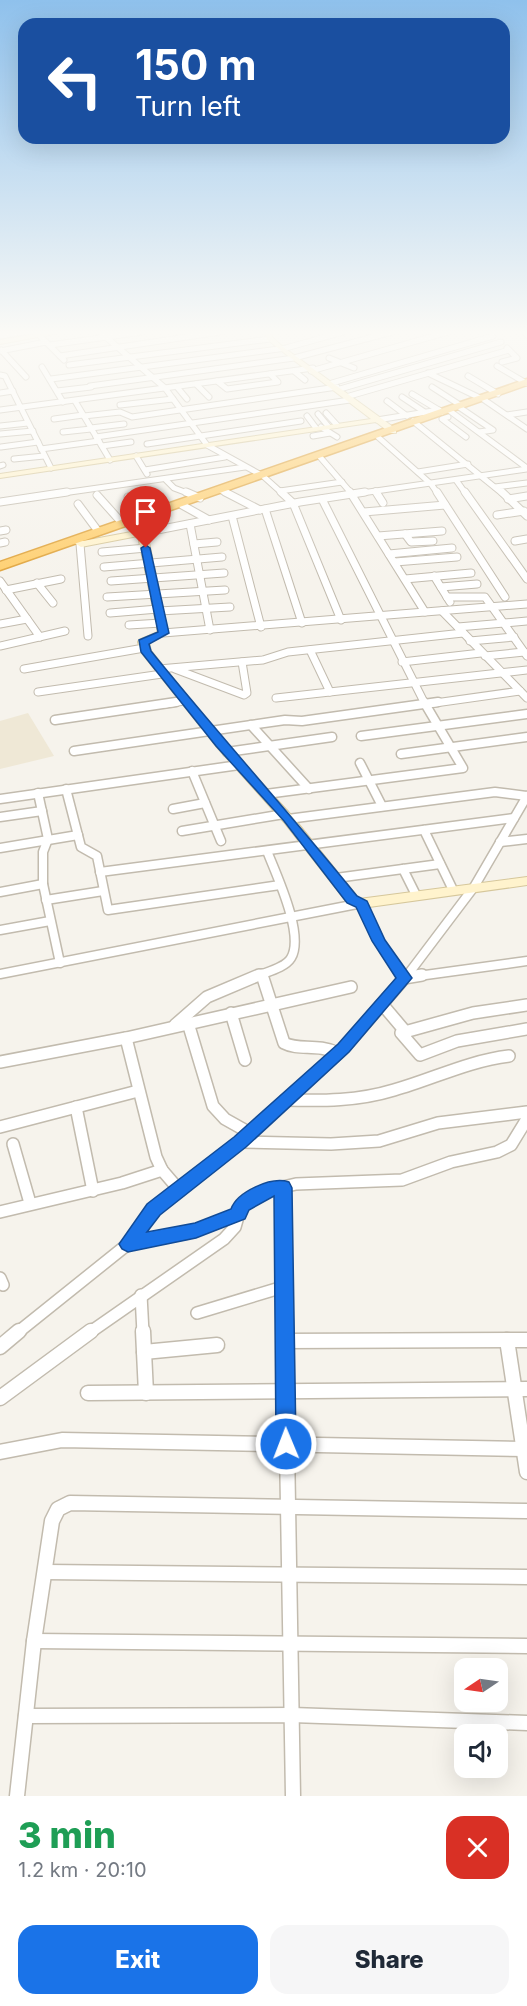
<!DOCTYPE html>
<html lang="en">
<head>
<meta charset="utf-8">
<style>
	:root { --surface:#fff; --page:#f6f6f7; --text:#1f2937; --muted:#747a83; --accent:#1a73e8 }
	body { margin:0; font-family:Inter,sans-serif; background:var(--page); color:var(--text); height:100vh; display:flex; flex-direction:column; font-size:22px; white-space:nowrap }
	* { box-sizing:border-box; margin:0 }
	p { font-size:20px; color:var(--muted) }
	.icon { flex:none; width:33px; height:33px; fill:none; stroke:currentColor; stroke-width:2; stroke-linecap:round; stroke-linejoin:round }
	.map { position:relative; height:1796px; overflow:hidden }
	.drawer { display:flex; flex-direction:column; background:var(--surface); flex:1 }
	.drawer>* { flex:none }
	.top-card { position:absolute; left:18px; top:18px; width:492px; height:126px; border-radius:18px; box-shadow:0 6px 24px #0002; background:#1a4fa0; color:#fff; overflow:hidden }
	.needle { width:39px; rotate:257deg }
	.fabs { position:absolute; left:454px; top:1658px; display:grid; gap:12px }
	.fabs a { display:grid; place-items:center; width:54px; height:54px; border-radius:12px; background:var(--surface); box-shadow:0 6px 24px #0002; font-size:30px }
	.pin { position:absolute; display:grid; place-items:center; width:51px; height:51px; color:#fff; margin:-62px -26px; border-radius:50% 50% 50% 0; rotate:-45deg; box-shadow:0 0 6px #0007 }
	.pin .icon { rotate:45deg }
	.me { position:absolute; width:66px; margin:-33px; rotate:359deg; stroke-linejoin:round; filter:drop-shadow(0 0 4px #0008) }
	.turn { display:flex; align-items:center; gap:21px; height:126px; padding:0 18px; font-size:27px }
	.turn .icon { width:78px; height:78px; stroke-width:2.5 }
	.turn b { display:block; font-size:42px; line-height:51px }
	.round { display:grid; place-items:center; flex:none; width:63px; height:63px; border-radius:18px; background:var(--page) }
	.head { display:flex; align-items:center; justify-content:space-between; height:102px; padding:0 18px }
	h1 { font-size:36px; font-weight:800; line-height:45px; color:#1e9e55 }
	.button { display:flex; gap:12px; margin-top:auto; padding:12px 18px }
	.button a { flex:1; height:69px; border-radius:18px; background:var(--accent); color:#fff; font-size:24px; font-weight:800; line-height:69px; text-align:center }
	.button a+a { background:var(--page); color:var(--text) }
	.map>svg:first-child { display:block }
	.education { fill:#efe8d6 }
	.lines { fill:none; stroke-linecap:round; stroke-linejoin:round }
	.street-far4-casing { stroke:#c2bbae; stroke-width:7 }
	.street-far3-casing { stroke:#c2bbae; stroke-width:9 }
	.street-far2-casing { stroke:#c2bbae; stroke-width:11 }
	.street-far1-casing { stroke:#c2bbae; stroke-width:14 }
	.street-casing { stroke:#c2bbae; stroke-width:17 }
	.secondary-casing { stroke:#d6c79b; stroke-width:2 }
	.highway-casing { stroke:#e0a43c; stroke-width:3 }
	.street-far4 { stroke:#fff; stroke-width:5 }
	.street-far3 { stroke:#fff; stroke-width:7 }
	.street-far2 { stroke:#fff; stroke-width:8 }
	.street-far1 { stroke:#fff; stroke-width:11 }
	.street { stroke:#fff; stroke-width:14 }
	.secondary { fill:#fff3cd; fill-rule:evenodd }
	.highway { fill:#ffcf6e; fill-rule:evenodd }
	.route { fill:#1a73e8; stroke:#114b97; stroke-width:1.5 }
</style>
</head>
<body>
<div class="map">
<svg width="527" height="1796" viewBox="0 0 527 1796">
	<rect width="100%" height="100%" fill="#f6f3ec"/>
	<polygon class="education" points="28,713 54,756 0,769 0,721"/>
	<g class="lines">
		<g class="street-far4-casing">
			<g id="street-far4">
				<polyline points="100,332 165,388 207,445 263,476 283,494"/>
				<polyline points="524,332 527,335"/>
				<polyline points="0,336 23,332"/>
				<polyline points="40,336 64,360"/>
				<polyline points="50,345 142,332"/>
				<polyline points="1,350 26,377"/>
				<polyline points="0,351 46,342"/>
				<polyline points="60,356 220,332"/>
				<polyline points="329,358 354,368"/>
				<polyline points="502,362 517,358 507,348"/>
				<polyline points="69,365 270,339"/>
				<polyline points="497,366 526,383"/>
				<polyline points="42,367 63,402"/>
				<polyline points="294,371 305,380"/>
				<polyline points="311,371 448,332"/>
				<polyline points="428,373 480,398"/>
				<polyline points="0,375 5,376 51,468"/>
				<polyline points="468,376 498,394"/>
				<polyline points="51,379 286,348 343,332"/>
				<polyline points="217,381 227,389 278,382 270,374"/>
				<polyline points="332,383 493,336"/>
				<polyline points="196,384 209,397"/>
				<polyline points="90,386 294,358 392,332"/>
				<polyline points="177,387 187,399"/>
				<polyline points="432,387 460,405"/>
				<polyline points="340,389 501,342"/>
				<polyline points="57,391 91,387"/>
				<polyline points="0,393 13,391"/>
				<polyline points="412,394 442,412"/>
				<polyline points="346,397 509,350"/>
				<polyline points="402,397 426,413"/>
				<polyline points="483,399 527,429"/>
				<polyline points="75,401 110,460"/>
				<polyline points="387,401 407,416"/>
				<polyline points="120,405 173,399"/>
				<polyline points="459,407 493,430 479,432"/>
				<polyline points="0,410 313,368"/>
				<polyline points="450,411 527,468"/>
				<polyline points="326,413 337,425"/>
				<polyline points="318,414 328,426"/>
				<polyline points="507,415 527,412"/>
				<polyline points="84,416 120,412 132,417 337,387"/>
				<polyline points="307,416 316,428"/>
				<polyline points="448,417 442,419 466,437"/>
				<polyline points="54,419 83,415"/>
				<polyline points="377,420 439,410"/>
				<polyline points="413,421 503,494"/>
				<polyline points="0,426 28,423"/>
				<polyline points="321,427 337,437"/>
				<polyline points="91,428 124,424"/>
				<polyline points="63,432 91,429"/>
				<polyline points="0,434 33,431"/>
				<polyline points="313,436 330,433"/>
				<polyline points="96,437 350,400"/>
				<polyline points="378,437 431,484 438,494"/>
				<polyline points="147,444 301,421"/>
				<polyline points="102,446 131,442"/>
				<polyline points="1,447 38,442"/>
				<polyline points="41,449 99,441"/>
				<polyline points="136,456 147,474"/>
				<polyline points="320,457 352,494"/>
				<polyline points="14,459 44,456"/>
				<polyline points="0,466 3,465"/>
				<polyline points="145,470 225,457"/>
				<polyline points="418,472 468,464"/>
				<polyline points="166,480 174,488 190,494"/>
				<polyline points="456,480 466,494"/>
				<polyline points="495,487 527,483"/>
				<polyline points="222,491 228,494"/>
				<polyline points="280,491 342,482"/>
				<polyline points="375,491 377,494"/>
				<polyline points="56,494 245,467"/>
				<polyline points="355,494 527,469"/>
			</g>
		</g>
		<g class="street-far3-casing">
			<g id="street-far3">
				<polyline points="186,492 200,498"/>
				<polyline points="225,492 260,510"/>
				<polyline points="281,492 293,503 341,620"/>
				<polyline points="376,492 383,503"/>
				<polyline points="437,492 505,597"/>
				<polyline points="465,492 527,579"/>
				<polyline points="502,492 527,516"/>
				<polyline points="97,495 122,523"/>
				<polyline points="128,497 148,514"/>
				<polyline points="322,499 425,704"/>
				<polyline points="508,499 527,496"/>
				<polyline points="0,502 67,492"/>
				<polyline points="78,504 98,531"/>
				<polyline points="182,505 209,520"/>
				<polyline points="265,509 302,623"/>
				<polyline points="364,512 445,505"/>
				<polyline points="497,515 524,511"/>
				<polyline points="232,516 261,627"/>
				<polyline points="190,524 210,630"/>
				<polyline points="0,531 6,530"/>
				<polyline points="142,533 300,502 365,492"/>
				<polyline points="405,534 411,542 433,541"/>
				<polyline points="378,536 442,531"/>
				<polyline points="515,541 527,539"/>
				<polyline points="0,543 5,542"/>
				<polyline points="80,544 88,636"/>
				<polyline points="194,544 217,542"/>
				<polyline points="102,552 146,548"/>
				<polyline points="389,554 452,548"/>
				<polyline points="395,562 457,557"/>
				<polyline points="104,567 222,557"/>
				<polyline points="434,576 450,602"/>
				<polyline points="405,579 471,573"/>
				<polyline points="0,581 40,637"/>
				<polyline points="111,581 224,573"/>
				<polyline points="37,583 53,603"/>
				<polyline points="441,587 477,584"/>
				<polyline points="6,590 61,579"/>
				<polyline points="107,597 225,590"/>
				<polyline points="447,597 485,597 527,656"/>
				<polyline points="159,611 230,607"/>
				<polyline points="442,611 527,698"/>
				<polyline points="425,612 527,604"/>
				<polyline points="110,613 158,609"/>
				<polyline points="0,624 27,619"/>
				<polyline points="129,625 161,623"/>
				<polyline points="458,627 527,621"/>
				<polyline points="163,633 425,612 350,492"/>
				<polyline points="470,641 514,637"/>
				<polyline points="0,646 65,631"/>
				<polyline points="310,650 330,692"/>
				<polyline points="485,656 524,652"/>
				<polyline points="402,662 481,653"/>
				<polyline points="24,669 144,648"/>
				<polyline points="159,669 263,660 288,652 463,633"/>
				<polyline points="175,669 244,695 247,693 242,662"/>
				<polyline points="38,692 162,674"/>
				<polyline points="276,698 527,670"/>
				<polyline points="165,704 184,701"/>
				<polyline points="428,704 520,691"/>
			</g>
		</g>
		<g class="street-far2-casing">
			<g id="street-far2">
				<polyline points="55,720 176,702"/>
				<polyline points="251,725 309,789"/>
				<polyline points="361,736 527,714"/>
				<polyline points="74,751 285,720 302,721 438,702"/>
				<polyline points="227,752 332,737"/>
				<polyline points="401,754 527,737"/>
				<polyline points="360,763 382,806"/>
				<polyline points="192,771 221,841"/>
				<polyline points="66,789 81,847 97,856 108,910 280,885"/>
				<polyline points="38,793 48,839 43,852 43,884 60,963"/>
				<polyline points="266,794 463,768 424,702"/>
				<polyline points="0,799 239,765"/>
				<polyline points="173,809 205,803"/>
				<polyline points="0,817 42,811"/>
				<polyline points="288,819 495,792 527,796"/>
				<polyline points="424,830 453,890"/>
				<polyline points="182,831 284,814"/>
				<polyline points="500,842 527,839"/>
				<polyline points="0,848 78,835"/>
				<polyline points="403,869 416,895"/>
				<polyline points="100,872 514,818"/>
				<polyline points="336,878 440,864"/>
				<polyline points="0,892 43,884"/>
				<polyline points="46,900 103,891"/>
				<polyline points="362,904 379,941 403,977"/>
				<polyline points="0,930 50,921"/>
				<polyline points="0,974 357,904"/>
				<polyline points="262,974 263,977"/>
				<path d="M255,977C266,972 285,968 291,958C305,935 276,874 267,851"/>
				<polyline points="406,977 474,887 527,796"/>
				<polyline points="411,977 527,961"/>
			</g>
		</g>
		<g class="street-far1-casing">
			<g id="street-far1">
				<path d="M262,975L284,1043C299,1051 317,1043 338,1053"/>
				<polyline points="402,975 404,978 422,975"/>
				<polyline points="382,1004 404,1030"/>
				<polyline points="527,1005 473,1013 401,1033 420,1055 457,1041 527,1029"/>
				<polyline points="231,1013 245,1060"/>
				<polyline points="188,1023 213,1106 225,1119 250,1133"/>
				<polyline points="175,1025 207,997 259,975"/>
				<polyline points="126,1038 156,1157 162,1170 180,1191"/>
				<polyline points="0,1062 126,1038 351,987"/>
				<path d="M285,1100C323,1101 358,1101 394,1090C433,1079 468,1061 509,1056"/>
				<polyline points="76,1107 93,1191"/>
				<polyline points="0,1127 138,1091"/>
				<polyline points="240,1142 331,1144 379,1141 438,1123 527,1112"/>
				<polyline points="13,1144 30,1203"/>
				<polyline points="283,1187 285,1333"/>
				<polyline points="0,1212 122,1183 162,1170"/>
				<polyline points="128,1244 187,1233 239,1214"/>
				<polyline points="0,1278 3,1285"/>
				<polyline points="141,1295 143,1333"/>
				<polyline points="197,1313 283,1287"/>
				<polyline points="17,1333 128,1244 153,1210 240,1142 344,1048 407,975"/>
				<polyline points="89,1333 224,1239 235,1227 241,1206 266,1191 296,1184 402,1180 451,1162 497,1152 511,1145 527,1119"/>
			</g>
		</g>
		<g class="street-casing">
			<g id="street">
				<polyline points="143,1331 146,1393"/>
				<polyline points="285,1331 293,1796"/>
				<polyline points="507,1340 527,1472"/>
				<polyline points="284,1341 527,1340"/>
				<polyline points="0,1347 19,1331"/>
				<polyline points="144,1352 217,1345"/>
				<polyline points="88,1393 527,1389"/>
				<polyline points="0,1398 91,1331"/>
				<polyline points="0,1452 62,1440 527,1449"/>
				<polyline points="46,1572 527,1577"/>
				<polyline points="34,1641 527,1646"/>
				<polyline points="26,1716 292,1715 527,1723"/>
				<polyline points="17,1796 34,1641 52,1521 58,1509 70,1503 527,1511"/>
			</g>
		</g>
		<g class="secondary-casing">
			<g id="secondary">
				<polygon points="48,332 65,332 0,344 0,340"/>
				<polygon points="265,332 271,332 272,337 283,347 396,429 396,433 390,433 376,422 0,478 0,474 371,419 279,349 267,339"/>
				<polygon points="142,530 147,533 168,633 149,643 151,651 224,742 292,816 359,899 527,877 527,885 362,908 349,905 284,822 216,746 141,652 138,642 139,640 158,632 138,536 81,547 73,542 78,539 83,541"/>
			</g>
		</g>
		<g class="highway-casing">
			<polygon id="highway" points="527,379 527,385 0,570 0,562"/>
		</g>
		<use href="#street-far4" class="street-far4"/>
		<use href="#street-far3" class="street-far3"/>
		<use href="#street-far2" class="street-far2"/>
		<use href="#street-far1" class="street-far1"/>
		<use href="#street" class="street"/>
		<use href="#secondary" class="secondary"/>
		<use href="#highway" class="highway"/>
	</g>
	<linearGradient id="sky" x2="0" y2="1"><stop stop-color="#8fc1ec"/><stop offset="0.57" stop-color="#fbfaf6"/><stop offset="1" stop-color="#fbfaf6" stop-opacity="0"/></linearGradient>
	<rect width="527" height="584" fill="url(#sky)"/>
	<path class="route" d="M146,545L150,548L169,633L149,644L151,651C218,734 290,813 357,896L367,901L385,940L412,978L349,1052L246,1147L160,1215L147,1232L195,1223L231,1209C237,1192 271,1176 289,1182L292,1188L296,1444L293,1451L286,1454L279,1451L276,1444L274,1196L249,1210L245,1219L196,1238L128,1252L122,1249L119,1244L147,1204L234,1137L338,1044L396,978L372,941L356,907L347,903L284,821L216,746L141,652L139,640L158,632L141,548Z"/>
</svg>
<div class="fabs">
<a><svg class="needle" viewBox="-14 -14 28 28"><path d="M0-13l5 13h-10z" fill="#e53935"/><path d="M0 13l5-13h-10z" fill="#747a83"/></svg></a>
<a><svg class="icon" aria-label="sound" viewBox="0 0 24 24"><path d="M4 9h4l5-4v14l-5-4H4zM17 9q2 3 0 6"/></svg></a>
</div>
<div class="pin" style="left:146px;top:548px;background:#d93025"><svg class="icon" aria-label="arrive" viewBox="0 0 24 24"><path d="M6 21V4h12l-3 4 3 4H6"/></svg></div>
<svg class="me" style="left:286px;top:1444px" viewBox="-20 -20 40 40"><circle r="17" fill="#1a73e8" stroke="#fff" stroke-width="3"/><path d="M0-11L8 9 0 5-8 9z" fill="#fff"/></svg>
<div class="top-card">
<div class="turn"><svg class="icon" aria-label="left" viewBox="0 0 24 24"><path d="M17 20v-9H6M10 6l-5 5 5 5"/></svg><div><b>150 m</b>Turn left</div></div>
</div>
</div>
<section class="drawer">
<div class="head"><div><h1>3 min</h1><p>1.2 km · 20:10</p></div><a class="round" style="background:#d93025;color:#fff"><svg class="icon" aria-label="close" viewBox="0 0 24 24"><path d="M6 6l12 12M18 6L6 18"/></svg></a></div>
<div class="button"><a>Exit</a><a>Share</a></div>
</section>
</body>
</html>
